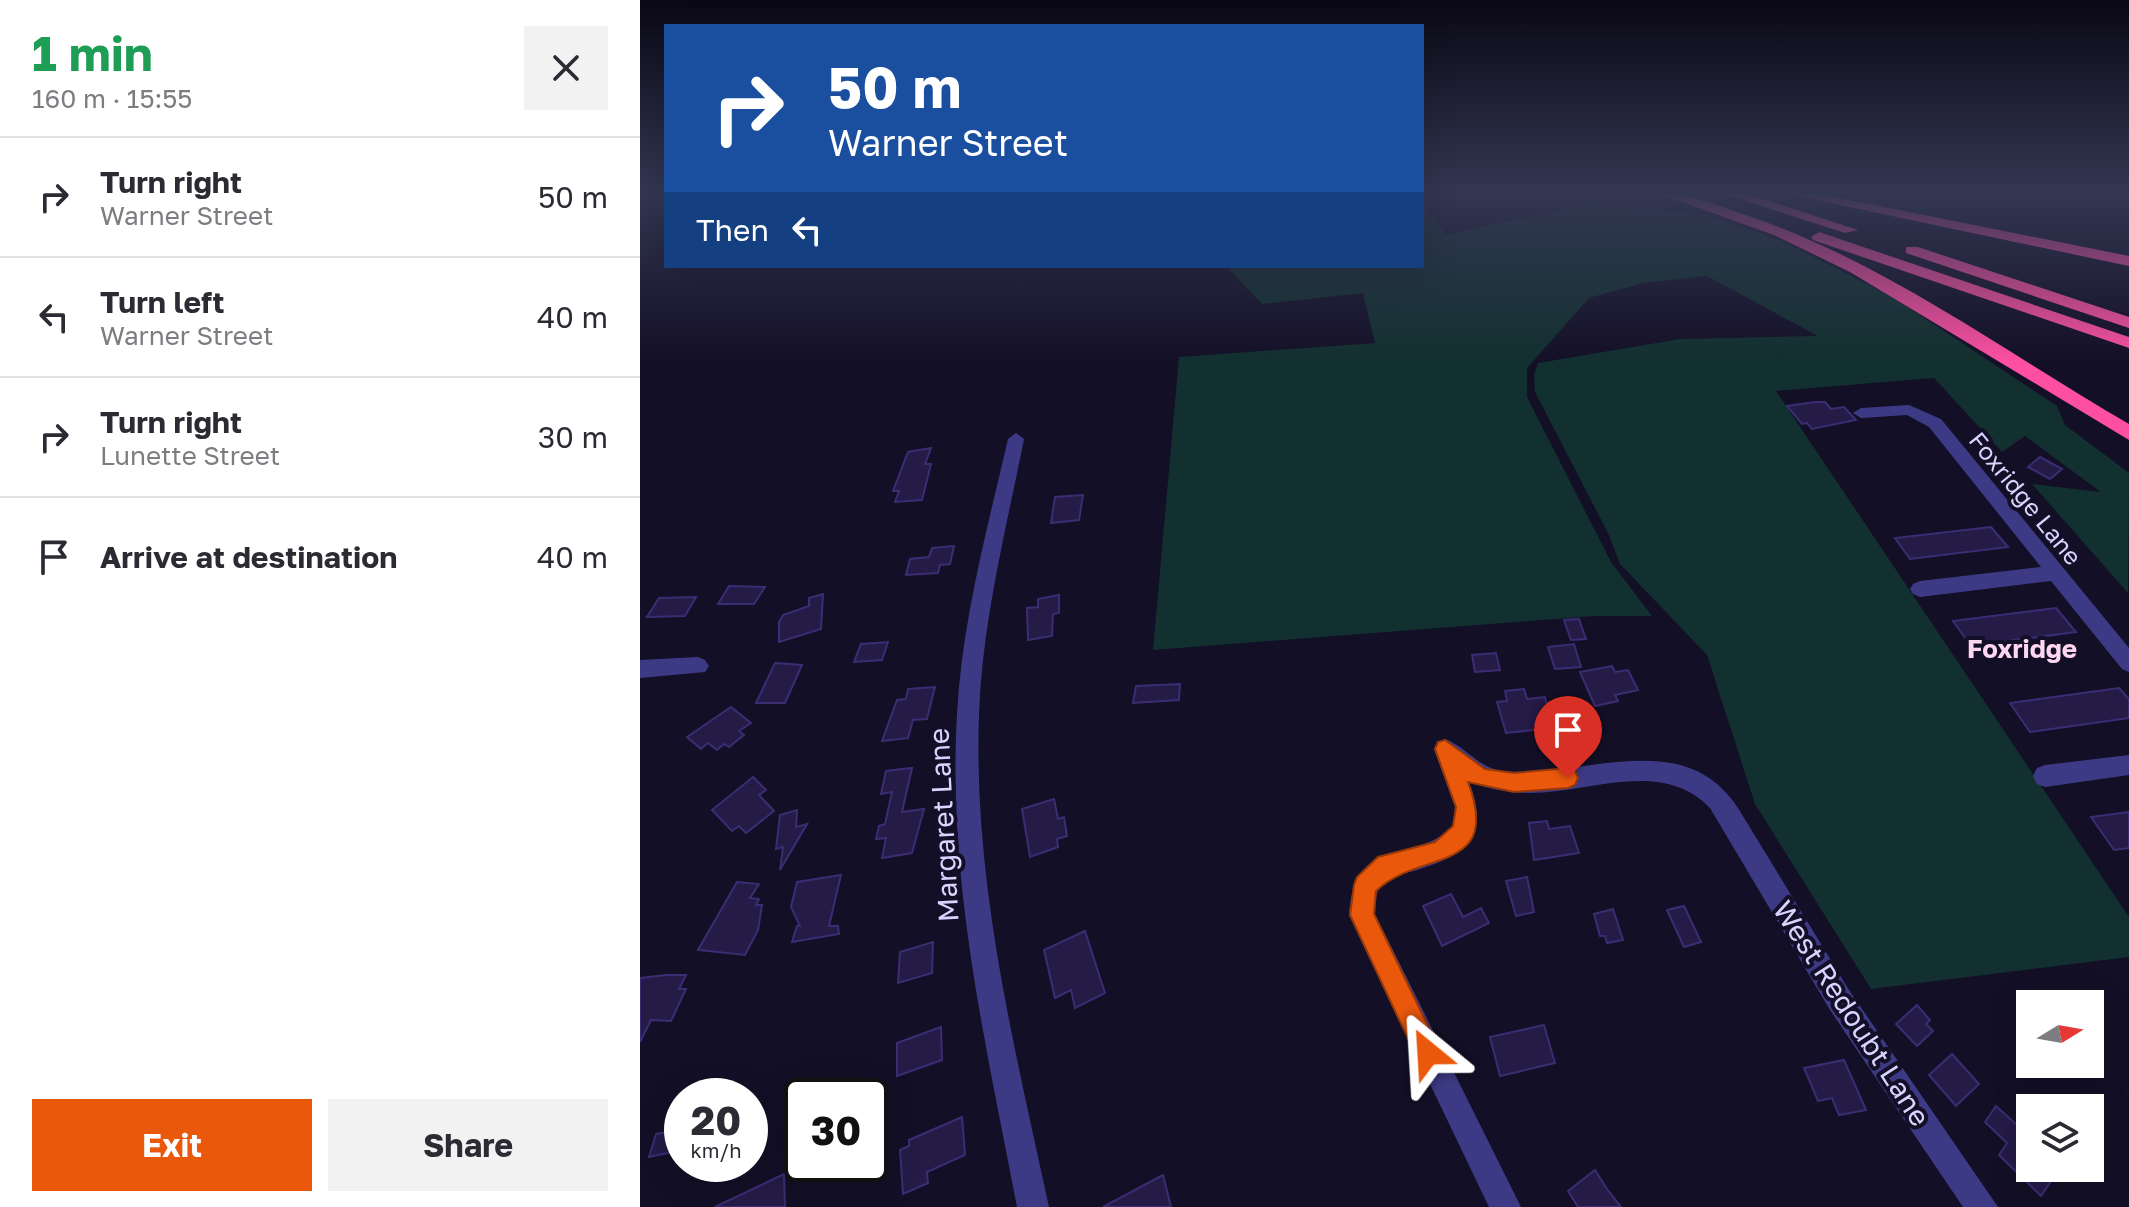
<!DOCTYPE html>
<html lang="en">
<head>
<meta charset="utf-8">
<style>
	:root { --surface:#fff; --page:#f2f2f3; --text:#2b2b33; --muted:#7c7c81; --line:#e1e1e2; --accent:#ea580c }
	body { margin:0; font-family:"Golos Text",sans-serif; background:var(--page); color:var(--text); height:100vh; display:flex; flex-direction:column; font-size:30px; white-space:nowrap }
	* { box-sizing:border-box; margin:0 }
	p { font-size:26px; color:var(--muted) }
	.icon { flex:none; width:44px; height:44px; fill:none; stroke:currentColor; stroke-width:2; stroke-linecap:round; stroke-linejoin:round }
	.map { position:relative; flex:1; overflow:hidden }
	.panel { display:flex; flex-direction:column; background:var(--surface); width:640px }
	.panel>* { flex:none }
	.hud { position:absolute; left:24px; top:24px; width:760px; height:244px; border-radius:0px; box-shadow:0 8px 32px #0002; background:#1a4fa0; color:#fff; overflow:hidden }
	.needle { width:52px; rotate:79deg }
	.controls { position:absolute; left:1376px; top:990px; display:grid; gap:16px }
	.controls a { display:grid; place-items:center; width:88px; height:88px; border-radius:0px; background:var(--surface); box-shadow:0 8px 32px #0002; font-size:40px }
	.speed { position:absolute; left:24px; top:1078px; display:flex; gap:16px; font-size:40px; font-weight:700; text-align:center }
	.speed>* { display:grid; place-content:center; width:104px; height:104px; border-radius:50%; background:var(--surface); box-shadow:0 8px 32px #0002; line-height:1 }
	.speed small { font-size:20px; font-weight:400 }
	.speed .limit { border:4px solid #111; border-radius:12px; background:#fff; color:#111 }
	.pin { position:absolute; display:grid; place-items:center; width:68px; height:68px; color:#fff; margin:-82px -34px; border-radius:50% 50% 50% 0; rotate:-45deg; box-shadow:0 0 8px #0007 }
	.pin .icon { rotate:45deg }
	.me { position:absolute; width:88px; margin:-44px; rotate:333deg; stroke-linejoin:round; filter:drop-shadow(0 0 6px #0008) }
	.turn { display:flex; align-items:center; gap:28px; height:168px; padding:0 32px; font-size:36px }
	.turn .icon { width:104px; height:104px; stroke-width:2.5 }
	.turn b { display:block; font-size:56px; line-height:68px }
	.then { display:flex; align-items:center; height:76px; padding:0 32px; background:#0003; gap:16px; font-size:30px }
	.round { display:grid; place-items:center; flex:none; width:84px; height:84px; border-radius:0px; background:var(--page) }
	.head { display:flex; align-items:center; justify-content:space-between; height:136px; padding:0 32px }
	h1 { font-size:48px; font-weight:700; line-height:60px; color:#1e9e55 }
	.action { display:flex; gap:16px; margin-top:auto; padding:16px 32px }
	.action a { flex:1; height:92px; border-radius:0px; background:var(--accent); color:#fff; font-size:32px; font-weight:700; line-height:92px; text-align:center }
	.action a+a { background:var(--page); color:var(--text) }
	ul { padding:0; list-style:none }
	li { display:flex; align-items:center; gap:24px; height:120px; padding:0 32px; border-top:2px solid var(--line) }
	li div { flex:1 }
	li b { display:block; font-size:30px }
	li em { font-style:normal }
	main { display:flex; flex:1; min-height:0 }
	.map>svg:first-child { display:block }
	.green { fill:#12302f }
	.building { fill:#241b47; stroke:#3b2d73; stroke-width:2 }
	.lines { fill:none; stroke-linecap:round; stroke-linejoin:round }
	.minor { fill:#3d3a85; fill-rule:evenodd }
	.highway { fill:#ff4fa3; fill-rule:evenodd }
	.route { fill:#ea580c; stroke:#983908; stroke-width:2 }
	.labels { text-anchor:middle; dominant-baseline:central; stroke-width:8; stroke-linejoin:round; paint-order:stroke }
	.street-label { font-size:24px; fill:#d9d4ff; stroke:#130f26 }
	.neighbourhood-label { font-size:26px; font-weight:bold; fill:#ffd6f0; stroke:#130f26 }
	.near-street-label { font-size:28px; fill:#d9d4ff; stroke:#130f26 }
</style>
</head>
<body>
<main>
<section class="panel">
<div class="head"><div><h1>1 min</h1><p>160 m · 15:55</p></div><a class="round"><svg class="icon" aria-label="close" viewBox="0 0 24 24"><path d="M6 6l12 12M18 6L6 18"/></svg></a></div>
<ul>
<li><svg class="icon" aria-label="right" viewBox="0 0 24 24"><path d="M7 20v-9h11M14 6l5 5-5 5"/></svg><div><b>Turn right</b><p>Warner Street</p></div><em>50 m</em></li>
<li><svg class="icon" aria-label="left" viewBox="0 0 24 24"><path d="M17 20v-9H6M10 6l-5 5 5 5"/></svg><div><b>Turn left</b><p>Warner Street</p></div><em>40 m</em></li>
<li><svg class="icon" aria-label="right" viewBox="0 0 24 24"><path d="M7 20v-9h11M14 6l5 5-5 5"/></svg><div><b>Turn right</b><p>Lunette Street</p></div><em>30 m</em></li>
<li><svg class="icon" aria-label="arrive" viewBox="0 0 24 24"><path d="M6 21V4h12l-3 4 3 4H6"/></svg><div><b>Arrive at destination</b></div><em>40 m</em></li>
</ul>
<div class="action"><a>Exit</a><a>Share</a></div>
</section>
<div class="map">
<svg width="1489" height="1207" viewBox="0 0 1489 1207">
	<rect width="100%" height="100%" fill="#130f26"/>
	<polygon class="green" points="950,204 1066,215 1142,241 1251,296 1417,406 1425,425 1489,473 1488,593 1392,484 1461,492 1385,436 1362,452 1294,378 1136,391 1489,917 1489,957 1231,989 1115,804 1067,655 980,564 968,533 895,392 894,375 898,363 1040,339 1178,336 1067,276 1003,283 949,298 887,368 887,397 971,562 1012,616 954,616 513,650 539,357 735,343 723,293 622,304 586,266 782,266 782,205 806,235"/>
	<g class="building">
		<polygon points="1175,402 1185,402 1191,409 1204,407 1216,420 1172,429 1167,423 1162,424 1147,406"/>
		<polygon points="291,448 285,464 291,464 282,500 255,502 259,491 253,491 268,452"/>
		<polygon points="1400,457 1422,469 1410,479 1388,467"/>
		<polygon points="443,495 439,520 411,523 415,497"/>
		<polygon points="1351,527 1368,547 1270,559 1255,538"/>
		<polygon points="314,546 310,564 300,565 298,573 266,575 270,559 289,557 292,548"/>
		<polygon points="89,586 125,587 114,604 78,604"/>
		<polygon points="183,594 181,629 139,642 139,622 143,615 169,606 169,598"/>
		<polygon points="419,595 419,613 413,614 412,636 388,640 387,608 398,607 398,599"/>
		<polygon points="56,597 45,616 7,617 19,598"/>
		<polygon points="1416,608 1436,632 1331,646 1313,621"/>
		<polygon points="939,619 946,639 931,640 924,620"/>
		<polygon points="248,642 242,660 214,662 221,644"/>
		<polygon points="934,644 941,667 915,669 908,647"/>
		<polygon points="856,653 860,670 835,672 832,655"/>
		<polygon points="135,663 162,665 145,703 116,703"/>
		<polygon points="972,666 975,672 988,670 998,690 975,695 978,701 955,706 940,672"/>
		<polygon points="540,684 539,700 493,703 496,686"/>
		<polygon points="295,687 287,719 273,720 268,738 242,741 257,700 266,699 268,689"/>
		<polygon points="1479,688 1489,699 1489,718 1390,732 1370,703"/>
		<polygon points="884,689 887,699 905,697 913,728 866,733 857,702 867,701 865,691"/>
		<polygon points="91,707 111,723 99,731 104,735 89,747 84,744 77,750 68,743 61,749 47,737"/>
		<polygon points="272,768 262,812 284,809 272,853 242,858 246,838 236,839 239,826 245,824 252,792 241,794 246,771"/>
		<polygon points="113,777 126,790 119,795 134,811 106,833 99,826 92,831 72,810"/>
		<polygon points="414,799 418,819 424,817 427,836 417,839 418,847 390,857 382,809"/>
		<polygon points="157,810 156,827 167,824 140,870 143,847 136,849 140,815"/>
		<polygon points="1489,812 1489,848 1474,850 1451,817"/>
		<polygon points="907,821 909,829 930,826 939,853 894,860 889,823"/>
		<polygon points="201,875 189,926 198,926 199,934 152,942 157,926 160,926 151,907 157,882"/>
		<polygon points="887,877 894,912 876,916 866,881"/>
		<polygon points="97,882 119,884 110,898 119,899 116,905 122,905 118,930 105,955 58,950"/>
		<polygon points="811,894 823,917 841,908 849,923 802,946 783,906"/>
		<polygon points="1044,906 1061,942 1044,947 1027,910"/>
		<polygon points="973,909 983,940 967,943 965,936 960,936 954,914"/>
		<polygon points="445,931 465,993 435,1008 431,990 415,998 404,950"/>
		<polygon points="293,942 292,973 258,983 260,952"/>
		<polygon points="26,975 46,975 39,989 46,989 31,1021 11,1020 0,1042 0,978"/>
		<polygon points="1277,1005 1290,1020 1286,1024 1293,1031 1277,1046 1256,1024"/>
		<polygon points="904,1025 915,1063 860,1076 850,1037"/>
		<polygon points="301,1027 302,1060 257,1076 257,1043"/>
		<polygon points="1312,1054 1339,1084 1316,1106 1289,1075"/>
		<polygon points="1204,1060 1226,1110 1199,1115 1192,1098 1178,1101 1164,1068"/>
		<polygon points="1356,1106 1379,1127 1390,1111 1390,1168 1420,1168 1401,1196 1359,1155 1367,1143 1345,1122"/>
		<polygon points="322,1117 325,1155 287,1172 288,1183 263,1194 260,1150 269,1146 269,1140"/>
		<polygon points="42,1129 42,1150 9,1157 16,1134"/>
		<polygon points="955,1170 967,1189 981,1207 938,1207 928,1191"/>
		<polygon points="144,1174 145,1207 75,1207"/>
		<polygon points="523,1175 531,1207 463,1207"/>
	</g>
	<g class="lines">
		<g class="minor">
			<polygon points="1269,405 1301,419 1489,648 1489,672 1482,669 1411,581 1280,597 1273,594 1270,589 1273,584 1280,581 1401,567 1289,427 1267,415 1221,418 1213,413 1221,408"/>
			<path d="M376,433L384,439C366,530 342,622 339,715C333,882 374,1045 409,1207H377C346,1045 307,880 317,714C322,621 347,530 368,439Z"/>
			<polygon points="58,657 65,660 69,666 65,672 0,678 0,660"/>
			<path d="M805,739C827,747 838,768 863,771C942,779 1043,724 1098,808L1209,990L1358,1207H1323L1190,1010L1070,808C1022,758 950,793 890,793C868,793 850,789 829,782C850,835 828,855 777,870C763,874 747,876 739,889C735,896 736,906 735,914L881,1207H849L709,915C716,831 770,868 813,826L815,807L794,749L797,742Z"/>
			<polygon points="1489,755 1489,775 1405,787 1397,784 1393,776 1397,768 1405,765"/>
		</g>
		<g class="highway">
			<path d="M1020,194C1049,194 1075,204 1103,214C1242,260 1363,351 1489,424V440L1210,272L1134,235Z"/>
			<polygon points="1085,194 1108,194 1218,230 1205,233"/>
			<polygon points="1148,194 1179,194 1489,256 1489,266"/>
			<polygon points="1179,232 1489,337 1489,348 1173,240 1171,237"/>
			<polygon points="1266,247 1278,247 1489,317 1489,328 1266,253"/>
		</g>
	</g>
	<linearGradient id="sky" x2="0" y2="1"><stop stop-color="#0a0815"/><stop offset="0.53" stop-color="#333752"/><stop offset="1" stop-color="#333752" stop-opacity="0"/></linearGradient>
	<rect width="1489" height="363" fill="url(#sky)"/>
	<path class="route" d="M805,740L845,769L874,773L928,768L935,771L938,778L935,785L928,788L874,792L828,782C863,875 779,849 736,891L734,914L801,1053L797,1062L788,1066L779,1062L710,915L714,885L717,877L738,857L795,842L813,826L816,807L795,749L798,742Z"/>
	<g class="labels">
		<g class="street-label">
			<text transform="translate(1386 498) rotate(51)">Foxridge Lane</text>
		</g>
		<g class="neighbourhood-label">
			<text x="1382" y="648">Foxridge</text>
		</g>
		<g class="near-street-label">
			<text transform="translate(303 825) rotate(-93)">Margaret Lane</text>
			<text transform="translate(1212 1013) rotate(57)">West Redoubt Lane</text>
		</g>
	</g>
</svg>
<div class="controls">
<a><svg class="needle" viewBox="-14 -14 28 28"><path d="M0-13l5 13h-10z" fill="#e53935"/><path d="M0 13l5-13h-10z" fill="#7c7c81"/></svg></a>
<a><svg class="icon" aria-label="layers" viewBox="0 0 24 24"><path d="M12 4l9 5-9 5-9-5zM3 14l9 5 9-5"/></svg></a>
</div>
<div class="speed"><div>20<small>km/h</small></div><div class="limit">30</div></div>
<div class="pin" style="left:928px;top:778px;background:#d93025"><svg class="icon" aria-label="arrive" viewBox="0 0 24 24"><path d="M6 21V4h12l-3 4 3 4H6"/></svg></div>
<svg class="me" style="left:788px;top:1053px" viewBox="-20 -20 40 40"><path d="M0-17L14 15 0 8-14 15z" fill="#ea580c" stroke="#fff" stroke-width="4"/></svg>
<div class="hud">
<div class="turn"><svg class="icon" aria-label="right" viewBox="0 0 24 24"><path d="M7 20v-9h11M14 6l5 5-5 5"/></svg><div><b>50 m</b>Warner Street</div></div>
<div class="then">Then<svg class="icon" aria-label="left" viewBox="0 0 24 24"><path d="M17 20v-9H6M10 6l-5 5 5 5"/></svg></div>
</div>
</div>
</main>
</body>
</html>
